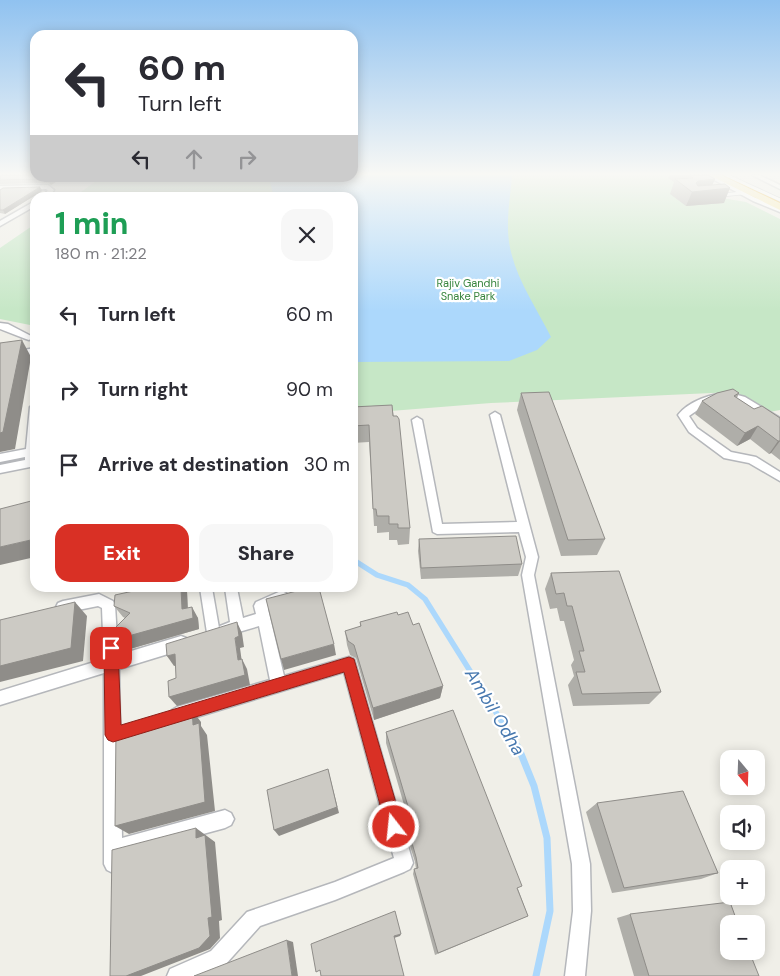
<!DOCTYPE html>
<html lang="en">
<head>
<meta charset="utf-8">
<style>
	:root { --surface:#fff; --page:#f7f7f7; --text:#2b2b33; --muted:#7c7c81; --accent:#d93025 }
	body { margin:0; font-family:"DM Sans",sans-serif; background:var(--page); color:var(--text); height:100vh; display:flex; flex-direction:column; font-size:19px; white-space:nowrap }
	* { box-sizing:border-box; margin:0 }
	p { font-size:16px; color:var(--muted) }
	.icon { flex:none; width:28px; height:28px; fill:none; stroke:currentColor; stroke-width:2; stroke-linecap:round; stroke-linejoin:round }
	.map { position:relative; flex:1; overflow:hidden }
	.sheet { position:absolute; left:30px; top:192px; width:328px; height:400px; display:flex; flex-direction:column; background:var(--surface); border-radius:15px; box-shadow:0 2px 12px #0003 }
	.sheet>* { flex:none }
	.top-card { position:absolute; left:30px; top:30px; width:328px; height:152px; border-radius:15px; box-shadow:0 2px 12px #0003; background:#fff; color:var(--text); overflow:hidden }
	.needle { width:32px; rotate:161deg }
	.buttons { position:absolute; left:720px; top:750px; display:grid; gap:10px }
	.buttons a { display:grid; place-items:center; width:45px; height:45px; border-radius:10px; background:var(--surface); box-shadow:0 2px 12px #0003; font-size:25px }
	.pin { position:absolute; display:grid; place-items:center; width:42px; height:42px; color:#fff; margin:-21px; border-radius:10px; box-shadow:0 2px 8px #0006 }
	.me { position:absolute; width:55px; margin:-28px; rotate:344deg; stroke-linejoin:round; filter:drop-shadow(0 0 4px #0008) }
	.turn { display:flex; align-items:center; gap:18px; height:105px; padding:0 25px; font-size:22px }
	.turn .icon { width:65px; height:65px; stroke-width:2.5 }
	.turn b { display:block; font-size:35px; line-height:42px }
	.lanes { display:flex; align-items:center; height:48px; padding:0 25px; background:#0003; justify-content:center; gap:25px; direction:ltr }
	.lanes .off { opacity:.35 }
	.round { display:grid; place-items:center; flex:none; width:52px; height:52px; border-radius:15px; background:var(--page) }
	.head { display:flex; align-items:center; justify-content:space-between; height:85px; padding:0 25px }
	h1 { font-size:30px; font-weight:800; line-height:38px; color:#1e9e55 }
	.button { display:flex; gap:10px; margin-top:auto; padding:10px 25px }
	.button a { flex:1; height:58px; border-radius:15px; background:var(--accent); color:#fff; font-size:20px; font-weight:800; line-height:58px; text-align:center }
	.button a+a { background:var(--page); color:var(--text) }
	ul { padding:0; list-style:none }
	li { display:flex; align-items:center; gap:15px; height:75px; padding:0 25px }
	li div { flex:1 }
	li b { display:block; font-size:19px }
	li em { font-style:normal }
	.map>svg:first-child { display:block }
	.green { fill:#c6e7c6 }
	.water { fill:#acd8fc }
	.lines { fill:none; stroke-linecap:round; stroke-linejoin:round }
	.stream-far1 { stroke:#acd8fc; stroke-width:5.5 }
	.stream { stroke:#acd8fc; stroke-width:7 }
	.service-casing { stroke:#b5b7bb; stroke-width:4.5 }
	.minor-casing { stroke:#b5b7bb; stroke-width:3 }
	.trunk-casing { stroke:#f1ad08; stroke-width:2 }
	.service { stroke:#fff; stroke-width:3 }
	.minor { fill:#fff; fill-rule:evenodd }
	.trunk { fill:#fceaa4; fill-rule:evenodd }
	.wall { fill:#afaea9 }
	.shaded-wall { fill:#8f8d89 }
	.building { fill:#cccac4; stroke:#8f8d89 }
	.route { fill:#d93025; stroke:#8d1f18 }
	.labels { text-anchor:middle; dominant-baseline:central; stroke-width:4.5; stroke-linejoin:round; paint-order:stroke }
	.far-park-label { font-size:11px; fill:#38853e; stroke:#fff }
	.near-water-label { font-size:18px; font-style:italic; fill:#4778af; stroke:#fff }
</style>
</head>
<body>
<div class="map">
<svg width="780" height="976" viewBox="0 0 780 976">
	<rect width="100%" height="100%" fill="#f0efe8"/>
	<g class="green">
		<polygon points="353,175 698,175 710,196 746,202 780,219 780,410 764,413 734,392 491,403 353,414 352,198 73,198 100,178 352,178"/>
		<polygon points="35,224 35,326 0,319 0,248"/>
	</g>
	<path class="water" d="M353,175H511L512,177C510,198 506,221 509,242C514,276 536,307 551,337L537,350L509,361L353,362L352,198L274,197L269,178H352Z"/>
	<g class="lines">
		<polyline class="stream-far1" points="352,559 377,575 408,585 425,599 507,730"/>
		<polyline class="stream" points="506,729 519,749 534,786 547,838 550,911 536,976"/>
		<g class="service-casing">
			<g id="service">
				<polyline points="726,175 780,200"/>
				<polyline points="722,195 742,193"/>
			</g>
		</g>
		<g class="minor-casing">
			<g id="minor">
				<polygon points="705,175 712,175 756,198 770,200 771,201 768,203 780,208 780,212 753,201"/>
				<polygon points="752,175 759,175 780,185 780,189"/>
				<polygon points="48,185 54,190 49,198 42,198 48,190 46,189 0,190 0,186"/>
				<polygon points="35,201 35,206 0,226 0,221"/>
				<polygon points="0,323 8,324 33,337 29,340 26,339 0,329"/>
				<polygon points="35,348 35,354 0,360 0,354"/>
				<path d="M730,393L745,397L780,418V426C773,424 766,419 760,415C730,395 719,394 689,416L697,428L731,452L756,457L780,472V481L749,463L724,458L689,432L678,415C689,401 712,393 730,393Z"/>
				<polygon points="35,404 35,466 0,473 0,465 25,460 25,457 0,462 0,454 26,449 30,407"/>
				<polygon points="495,412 500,415 538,557 534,575 590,864 591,911 585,976 565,976 573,911 572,864 522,575 526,557 519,532 437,534 433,532 412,420 417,417 422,420 442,524 517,522 490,415"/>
				<polygon points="200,588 212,588 219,628 220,626 230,622 225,588 237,588 243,618 256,614 254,606 256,602 281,591 286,593 288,597 286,601 268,609 284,676 349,657 354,659 413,863 410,869 404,872 335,900 260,926 225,965 200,976 167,976 170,969 211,951 247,912 335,882 394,858 344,672 177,723 172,720 169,715 172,710 177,707 270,680 259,626 225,636 220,634 218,639 213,640 208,639"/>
				<polygon points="99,594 113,601 115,605 118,655 181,636 186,638 188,643 186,648 181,650 119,669 122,838 225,810 231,813 234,819 231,825 225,828 122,856 122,864 119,870 113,873 107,870 104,864 104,673 0,705 0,691 104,659 102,608 98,606 63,613 58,611 56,607 58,603 63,601"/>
			</g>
		</g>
		<g class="trunk-casing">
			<polygon id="trunk" points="709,175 721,175 780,203 780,210"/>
		</g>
		<use href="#service" class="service"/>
		<use href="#minor" class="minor"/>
		<use href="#trunk" class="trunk"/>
	</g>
	<g class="wall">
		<polygon points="0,175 35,178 62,178 51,185 48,183 0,184"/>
		<polygon points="670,175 708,175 715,179 712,185 724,203 686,206 670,194 674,182 668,178"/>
		<polygon points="40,187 42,191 5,214 0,213 0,190"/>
		<polygon points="521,393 605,539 597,555 561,556 517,410"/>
		<polygon points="739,393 737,398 754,409 780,418 780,460 771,453 769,454 750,439 737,446 695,414 702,401"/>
		<polygon points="392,405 410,528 409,544 398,545 397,540 389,540 389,532 377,533 377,526 374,526 369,442 352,443 352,407"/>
		<polygon points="419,539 522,564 518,576 421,579 418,551"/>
		<polygon points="551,573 661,692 649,704 573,706 568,685 574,676 571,665 574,660 564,621 560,621 557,608 550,609 545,589"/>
		<polygon points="147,588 185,588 187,591 188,608 198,618 199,629 123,651 125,618 123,617 114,606"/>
		<polygon points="398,615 413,625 443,686 440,698 374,720 356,658 350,655 347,645 345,631 360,627 360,622"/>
		<polygon points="386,732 518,889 528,916 435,955 413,874 414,869 416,869 415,862 405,830 406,822 409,822 386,743"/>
		<polygon points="597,803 718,873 701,879 612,893 586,812"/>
		<polygon points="630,914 759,976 634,976 617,918"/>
	</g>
	<g class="shaded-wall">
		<polygon points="55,178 62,178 51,185 49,181"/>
		<polygon points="715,179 710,190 730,188 724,203 686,206 692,192 698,181"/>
		<polygon points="40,187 42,191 5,214 3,210"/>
		<polygon points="22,340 31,357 15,449 0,452 0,433"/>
		<polygon points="758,426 750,439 737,446 745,433"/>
		<polygon points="778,441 780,441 771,453 769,454"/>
		<polygon points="35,539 35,557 0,565 0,547"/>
		<polygon points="181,588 185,588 187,591 188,619 192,607 198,618 199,629 123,651 114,640 182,609"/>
		<polygon points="75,602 87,616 83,661 0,682 0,666"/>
		<polygon points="237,622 242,633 244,647 240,648 243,670 238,660 235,638"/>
		<polygon points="334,644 336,655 284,670 281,659"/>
		<polygon points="175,654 182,664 174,666 167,656"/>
		<polygon points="242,659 247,669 250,685 177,706 169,697"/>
		<polygon points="443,686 440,698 374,720 373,708"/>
		<polygon points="192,710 201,722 201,726 207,735 215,811 129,834 115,826 193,725"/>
		<polygon points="328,769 339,813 279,836 274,830"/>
		<polygon points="196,828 215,842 222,920 219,921 220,938 210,949 141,976 126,976 196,838"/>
		<polygon points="401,934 400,936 394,938 394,936"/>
		<polygon points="287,940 293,942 298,976 292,976"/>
	</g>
	<g class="building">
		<polygon points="0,175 35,175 35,178 55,178 49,181 46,179 0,180"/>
		<polygon points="689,175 708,175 715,179 698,181 696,183 698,186 725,184 730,188 692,192 675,179 693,178"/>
		<polygon points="40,187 3,210 0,210 0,190 3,188"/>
		<polygon points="22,340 3,432 0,433 0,343"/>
		<polygon points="733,389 739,393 734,396 754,409 762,406 780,418 780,441 778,441 758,426 745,433 702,401 717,393"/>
		<polygon points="549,392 605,539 568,540 521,393"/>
		<polygon points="392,405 393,416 397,416 399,419 410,528 398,528 398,524 389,524 389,516 377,516 376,509 373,509 369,425 352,426 352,407"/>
		<polygon points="35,500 35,539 0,547 0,509"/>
		<polygon points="516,536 522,564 421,568 419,539"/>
		<polygon points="619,571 661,692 582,694 576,672 585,672 579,651 584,651 572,606 567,606 564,593 556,594 551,573"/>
		<polygon points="147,588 181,588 182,609 192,607 193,618 114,640 115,628 130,613 114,606 115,595"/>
		<polygon points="308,588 319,588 334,644 281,659 266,599"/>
		<polygon points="75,602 71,648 0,666 0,620"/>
		<polygon points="397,612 398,615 408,612 413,625 419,623 443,686 373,708 354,645 348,641 345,631 361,626 360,622"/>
		<polygon points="237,622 239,636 235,638 238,660 242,659 245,675 169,697 168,681 176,678 175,654 167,656 166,644"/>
		<polygon points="192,710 193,725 199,723 205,802 115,826 116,730 175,712 176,715"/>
		<polygon points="453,710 522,886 517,888 528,916 438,953 414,869 418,868 416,857 406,822 412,820 386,732"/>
		<polygon points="328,769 337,807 274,830 267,790"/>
		<polygon points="683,791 718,873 624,888 597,803"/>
		<polygon points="196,828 196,838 205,835 212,917 208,918 210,936 199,948 126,976 110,976 112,850"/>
		<polygon points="730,902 738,924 729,924 729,951 749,951 759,976 649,976 630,914"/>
		<polygon points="395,911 401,934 394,936 404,976 321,976 320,970 316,972 311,944"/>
		<polygon points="287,940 292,976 194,976"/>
	</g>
	<linearGradient id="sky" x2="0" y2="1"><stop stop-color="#90c2f0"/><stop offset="0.56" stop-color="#f8f8f5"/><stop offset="1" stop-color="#f8f8f5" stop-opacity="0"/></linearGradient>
	<rect width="780" height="311" fill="url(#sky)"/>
	<polygon class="route" points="111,641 116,643 118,648 121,725 349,657 354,659 403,827 400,833 394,835 388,833 386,827 344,672 113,742 108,740 105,735 104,648 106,643"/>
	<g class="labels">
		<g class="far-park-label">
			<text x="468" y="283">Rajiv Gandhi<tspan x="468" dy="13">Snake Park</tspan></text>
		</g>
		<g class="near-water-label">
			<text transform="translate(495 712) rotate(59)">Ambil Odha</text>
		</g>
	</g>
</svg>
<div class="buttons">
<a><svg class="needle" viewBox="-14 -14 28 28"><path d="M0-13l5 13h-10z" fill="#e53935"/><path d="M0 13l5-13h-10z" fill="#7c7c81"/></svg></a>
<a><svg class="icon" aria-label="sound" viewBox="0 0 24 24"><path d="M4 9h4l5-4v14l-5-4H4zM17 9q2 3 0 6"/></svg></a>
<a>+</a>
<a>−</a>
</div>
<div class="pin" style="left:111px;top:648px;background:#d93025"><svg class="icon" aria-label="arrive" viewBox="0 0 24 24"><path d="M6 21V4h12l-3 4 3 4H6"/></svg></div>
<svg class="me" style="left:394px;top:827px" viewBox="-20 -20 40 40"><circle r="17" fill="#d93025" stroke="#fff" stroke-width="3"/><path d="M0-11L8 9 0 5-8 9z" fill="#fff"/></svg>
<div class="top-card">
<div class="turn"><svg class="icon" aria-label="left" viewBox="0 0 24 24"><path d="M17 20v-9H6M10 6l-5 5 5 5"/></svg><div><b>60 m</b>Turn left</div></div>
<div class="lanes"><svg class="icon" aria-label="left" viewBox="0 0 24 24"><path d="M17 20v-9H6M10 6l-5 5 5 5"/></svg><svg class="icon off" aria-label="ahead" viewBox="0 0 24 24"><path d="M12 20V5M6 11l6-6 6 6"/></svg><svg class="icon off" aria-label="right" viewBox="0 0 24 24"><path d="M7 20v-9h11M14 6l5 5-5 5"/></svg></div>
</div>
<section class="sheet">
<div class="head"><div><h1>1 min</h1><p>180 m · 21:22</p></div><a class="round"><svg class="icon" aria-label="close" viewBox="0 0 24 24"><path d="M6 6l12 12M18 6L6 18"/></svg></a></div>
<ul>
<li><svg class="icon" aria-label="left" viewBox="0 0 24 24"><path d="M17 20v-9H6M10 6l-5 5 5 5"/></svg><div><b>Turn left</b></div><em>60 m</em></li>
<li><svg class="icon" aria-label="right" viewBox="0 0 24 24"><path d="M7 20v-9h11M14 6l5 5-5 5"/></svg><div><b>Turn right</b></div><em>90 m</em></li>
<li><svg class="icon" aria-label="arrive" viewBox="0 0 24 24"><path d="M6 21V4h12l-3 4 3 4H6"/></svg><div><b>Arrive at destination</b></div><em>30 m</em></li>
</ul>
<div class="button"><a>Exit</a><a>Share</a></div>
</section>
</div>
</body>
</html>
